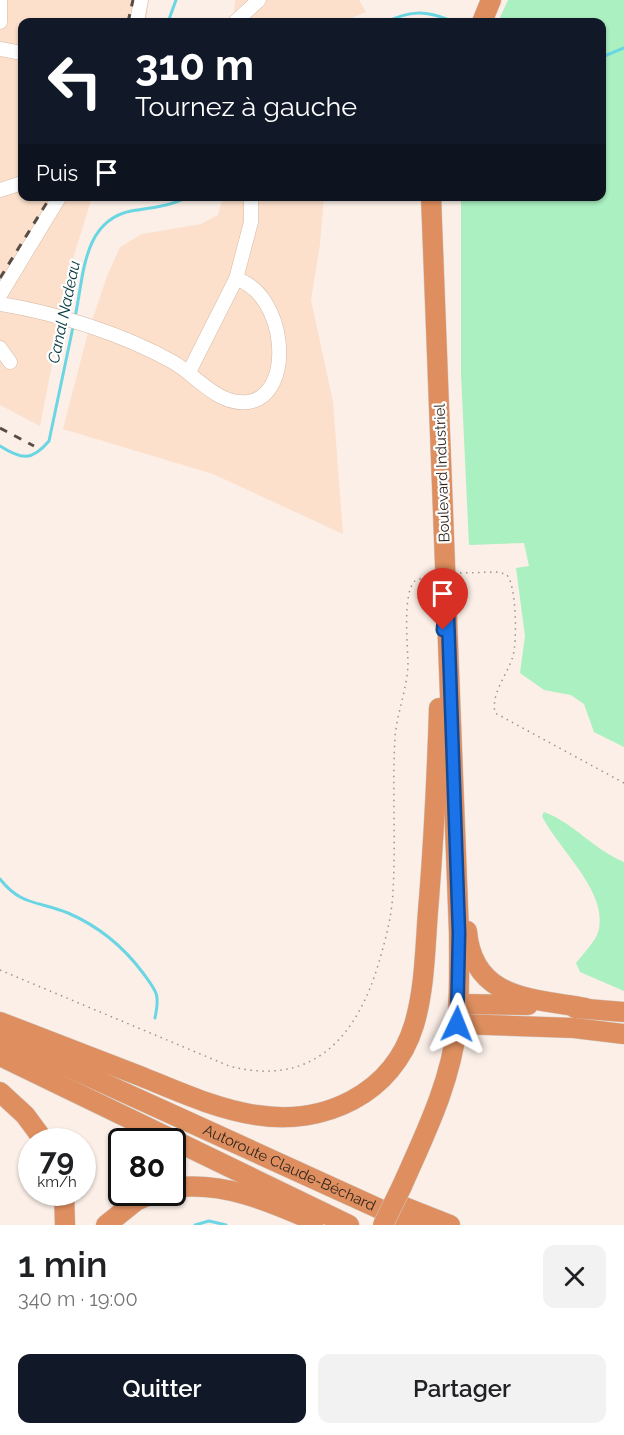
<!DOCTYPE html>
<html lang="fr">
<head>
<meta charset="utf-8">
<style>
	:root { --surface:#fff; --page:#f2f2f2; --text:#202124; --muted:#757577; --accent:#111827 }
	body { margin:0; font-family:Raleway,sans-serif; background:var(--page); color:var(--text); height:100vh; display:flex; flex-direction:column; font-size:22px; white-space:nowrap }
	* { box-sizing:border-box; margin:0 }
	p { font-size:20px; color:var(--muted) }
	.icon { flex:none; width:33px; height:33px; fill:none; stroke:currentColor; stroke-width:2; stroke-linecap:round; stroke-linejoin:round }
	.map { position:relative; height:1225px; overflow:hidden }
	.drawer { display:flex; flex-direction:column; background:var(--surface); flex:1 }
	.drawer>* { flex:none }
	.guide { position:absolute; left:18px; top:18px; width:588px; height:183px; border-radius:12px; box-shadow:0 2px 4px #0004; background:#111827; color:#fff; overflow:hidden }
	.speed { position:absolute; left:18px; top:1128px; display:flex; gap:12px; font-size:30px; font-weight:700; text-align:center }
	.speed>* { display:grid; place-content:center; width:78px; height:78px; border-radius:50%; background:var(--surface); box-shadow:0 2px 4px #0004; line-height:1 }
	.speed small { font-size:15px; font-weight:400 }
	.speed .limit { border:3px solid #111; border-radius:9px; background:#fff; color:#111 }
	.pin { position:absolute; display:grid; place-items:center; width:51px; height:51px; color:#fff; margin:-62px -26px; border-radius:50% 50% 50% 0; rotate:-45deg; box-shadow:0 0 6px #0007 }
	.pin .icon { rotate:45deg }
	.me { position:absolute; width:66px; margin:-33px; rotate:2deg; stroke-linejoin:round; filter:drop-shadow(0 0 4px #0008) }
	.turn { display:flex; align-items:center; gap:21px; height:126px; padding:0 18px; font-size:27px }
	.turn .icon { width:78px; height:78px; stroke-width:2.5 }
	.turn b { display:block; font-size:42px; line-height:51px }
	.then { display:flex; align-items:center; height:57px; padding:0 18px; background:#0003; gap:12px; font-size:22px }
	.round { display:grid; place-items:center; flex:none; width:63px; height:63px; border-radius:12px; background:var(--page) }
	.overview { display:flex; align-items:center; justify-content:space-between; height:102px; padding:0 18px }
	h1 { font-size:36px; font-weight:600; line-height:45px }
	.primary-button { display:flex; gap:12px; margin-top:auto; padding:12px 18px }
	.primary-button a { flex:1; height:69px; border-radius:12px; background:var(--accent); color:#fff; font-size:24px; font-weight:600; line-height:69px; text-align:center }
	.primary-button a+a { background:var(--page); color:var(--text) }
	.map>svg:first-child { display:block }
	.built { fill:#fce0cb }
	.green { fill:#aaf0c0 }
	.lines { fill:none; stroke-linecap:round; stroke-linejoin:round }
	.stream { stroke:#6bd6e3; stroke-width:3 }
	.minor-casing { stroke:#d5baa5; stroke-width:15 }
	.highway-casing { stroke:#d1cfcd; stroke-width:21 }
	.path { stroke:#9e928a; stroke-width:1.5; stroke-dasharray:1.5 4.5; stroke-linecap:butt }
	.minor { stroke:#fff; stroke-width:14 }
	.highway { stroke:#df8f5f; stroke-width:20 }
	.rail { stroke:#584d45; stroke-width:3; stroke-dasharray:8 8; stroke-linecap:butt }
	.highway-bridge-casing { stroke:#d1cfcd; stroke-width:21; stroke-linecap:butt }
	.highway-bridge { stroke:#df8f5f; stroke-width:20 }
	.route-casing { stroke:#114b97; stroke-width:15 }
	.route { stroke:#1a73e8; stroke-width:10 }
	.labels { text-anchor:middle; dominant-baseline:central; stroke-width:4.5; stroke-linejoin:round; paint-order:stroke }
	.street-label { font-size:15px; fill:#30251d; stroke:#fff }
	.water-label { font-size:16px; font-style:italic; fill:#083c42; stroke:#fff }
</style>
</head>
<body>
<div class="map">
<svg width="624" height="1225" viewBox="0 0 624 1225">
	<rect width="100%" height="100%" fill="#fbefe7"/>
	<g class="built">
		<polygon points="0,0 149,0 146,22 22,22 22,196 92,197 72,262 40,426 0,405"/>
		<polygon points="235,0 359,0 366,12 342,22 233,22"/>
		<polygon points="223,197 324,197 320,244 311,300 333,402 343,534 213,474 63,429 87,336 107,276 120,247 142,234 201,224 218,215"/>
	</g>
	<g class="green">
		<polygon points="508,0 624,0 624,747 594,732 584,704 571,695 544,690 520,673 525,636 516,568 529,566 524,543 469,545 461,374 461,197 602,196 602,22 498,22"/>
		<path d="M544,812C574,823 594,850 624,862V991L580,972L576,963C583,954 597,940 599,929C607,890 558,849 542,816Z"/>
	</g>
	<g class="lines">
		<g class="stream">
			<polyline points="168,22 176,0"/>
			<path d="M386,22C409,11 425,10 449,20"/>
			<polyline points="602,57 624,48"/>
			<path d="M75,317C84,277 82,221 131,211C149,208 173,206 189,196"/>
			<path d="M0,446C22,460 32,461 49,441L73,327"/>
			<path d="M0,879C21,906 39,901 68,913C98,926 123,946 143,973C157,992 160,994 155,1018"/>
			<polyline points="195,1225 209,1221 226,1225"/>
		</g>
		<g class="minor-casing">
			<g id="minor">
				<polyline points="0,22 0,0"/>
				<polyline points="137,22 141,0"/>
				<polyline points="235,22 259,0"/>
				<polyline points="0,49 22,53"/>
				<polyline points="0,190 22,183"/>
				<polyline points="236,279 251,222 251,196"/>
				<polyline points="0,295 60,196"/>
				<path d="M0,304C56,313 123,334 173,362C196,375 218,406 248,402C296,395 286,293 236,279L189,372"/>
				<polyline points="0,348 10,362"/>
			</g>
		</g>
		<g class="highway-casing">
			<g id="highway">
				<polyline points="482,22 491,0"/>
				<path d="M467,931C473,1000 532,998 586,1008"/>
				<polyline points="459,1004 528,1005"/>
				<polyline points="575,1008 624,1012"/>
				<path d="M0,1022C46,1040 93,1058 140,1076C177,1091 216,1109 256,1115C324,1126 393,1094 414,1025C426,985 425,940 429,899C434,835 437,772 439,708"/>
				<polyline points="457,1024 574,1028 624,1034"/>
				<path id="s1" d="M0,1036L415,1225"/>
				<polyline points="0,1056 349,1225"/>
				<polyline points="0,1092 25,1115 45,1142"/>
				<path d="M402,1186C425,1134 451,1082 457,1025C460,995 459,963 459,933L431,196"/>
				<path d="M172,1188C222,1181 269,1201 314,1221"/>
				<polyline points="64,1192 65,1225"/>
				<polyline points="402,1206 450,1225"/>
				<polyline points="106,1225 136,1201 156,1192"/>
			</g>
		</g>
		<g class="path">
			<path d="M460,573L496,572L506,574C517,584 517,642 513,656C507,676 491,692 495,713L624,783"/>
			<path d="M0,970L229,1066C313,1088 357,1037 379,962C386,938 392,915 393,891C396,840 392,788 395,737C397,713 407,689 408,665C408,647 402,592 415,581L431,575"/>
		</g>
		<use href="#minor" class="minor"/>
		<use href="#highway" class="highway"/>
		<g class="rail">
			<polyline points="128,22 133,0"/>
			<polyline points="0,278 51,196"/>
			<polyline points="0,428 34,446"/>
		</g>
		<g class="highway-bridge-casing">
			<polyline id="highway-bridge" points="383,1225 402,1186"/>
		</g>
		<use href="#highway-bridge" class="highway-bridge"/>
	</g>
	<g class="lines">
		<g class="route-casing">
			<polyline id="route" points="443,630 447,589 459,933 457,1024"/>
		</g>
		<use href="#route" class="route"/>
	</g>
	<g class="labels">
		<g class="street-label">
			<text transform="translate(442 473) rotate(-92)">Boulevard Industriel</text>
			<text stroke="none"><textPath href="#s1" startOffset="318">Autoroute Claude-Béchard</textPath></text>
		</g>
		<g class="water-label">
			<text transform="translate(64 312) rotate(-78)">Canal Nadeau</text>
		</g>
	</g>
</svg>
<div class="speed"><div>79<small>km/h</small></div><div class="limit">80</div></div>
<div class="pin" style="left:443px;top:630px;background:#d93025"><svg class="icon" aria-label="arrive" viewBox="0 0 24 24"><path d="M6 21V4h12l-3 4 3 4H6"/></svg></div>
<svg class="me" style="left:457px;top:1024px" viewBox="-20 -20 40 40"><path d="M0-17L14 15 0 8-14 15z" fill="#1a73e8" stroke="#fff" stroke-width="4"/></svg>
<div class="guide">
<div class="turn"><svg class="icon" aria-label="left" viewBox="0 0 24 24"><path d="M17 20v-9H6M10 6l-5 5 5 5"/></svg><div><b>310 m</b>Tournez à gauche</div></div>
<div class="then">Puis<svg class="icon" aria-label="arrive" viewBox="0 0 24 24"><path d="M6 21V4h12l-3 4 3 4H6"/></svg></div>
</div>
</div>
<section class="drawer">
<div class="overview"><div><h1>1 min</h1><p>340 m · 19:00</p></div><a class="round"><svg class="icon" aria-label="close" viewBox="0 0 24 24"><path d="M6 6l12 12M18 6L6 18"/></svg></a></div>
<div class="primary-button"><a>Quitter</a><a>Partager</a></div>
</section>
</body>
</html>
